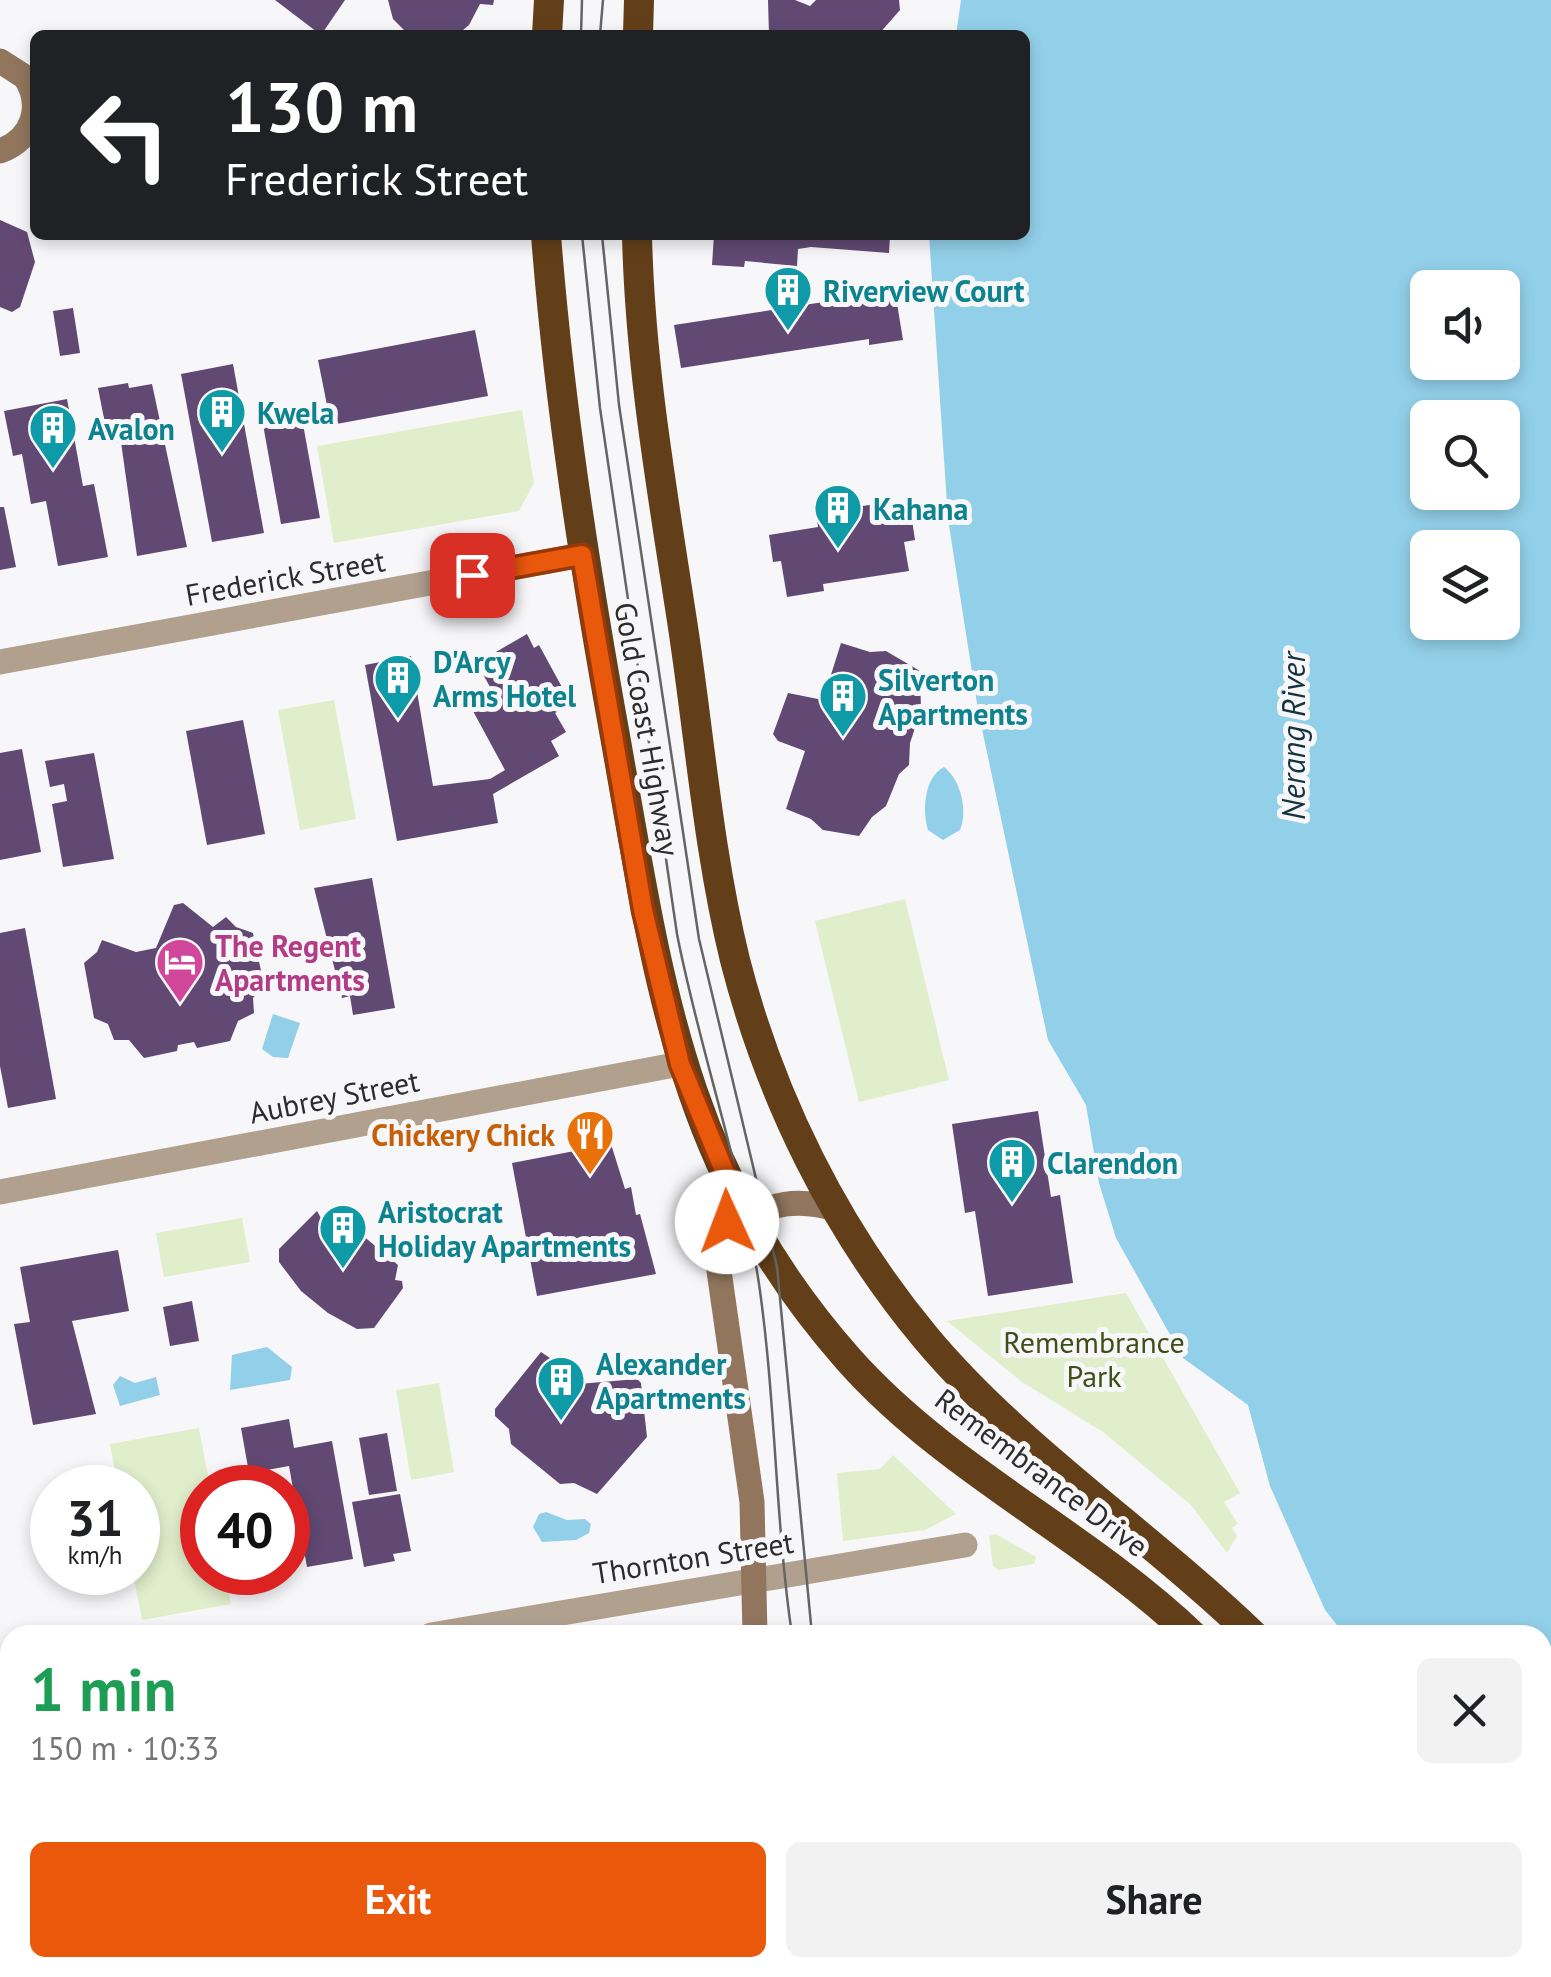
<!DOCTYPE html>
<html lang="en">
<head>
<meta charset="utf-8">
<style>
	:root { --surface:#fff; --page:#f2f2f2; --text:#202124; --muted:#757577; --accent:#ea580c }
	body { margin:0; font-family:"PT Sans",sans-serif; background:var(--page); color:var(--text); height:100vh; display:flex; flex-direction:column; font-size:38px; white-space:nowrap }
	* { box-sizing:border-box; margin:0 }
	p { font-size:32px; color:var(--muted) }
	.icon { flex:none; width:55px; height:55px; fill:none; stroke:currentColor; stroke-width:2; stroke-linecap:round; stroke-linejoin:round }
	.map { position:relative; flex:1; overflow:hidden }
	.details { position:absolute; left:0px; top:1625px; width:1552px; height:352px; display:flex; flex-direction:column; background:var(--surface); border-radius:30px 30px 0 0; box-shadow:0 5px 15px #0003 }
	.details>* { flex:none }
	.guide { position:absolute; left:30px; top:30px; width:1000px; height:210px; border-radius:15px; box-shadow:0 5px 15px #0003; background:#202124; color:#fff; overflow:hidden }
	.buttons { position:absolute; left:1410px; top:270px; display:grid; gap:20px }
	.buttons a { display:grid; place-items:center; width:110px; height:110px; border-radius:15px; background:var(--surface); box-shadow:0 5px 15px #0003; font-size:50px }
	.speed { position:absolute; left:30px; top:1465px; display:flex; gap:20px; font-size:50px; font-weight:700; text-align:center }
	.speed>* { display:grid; place-content:center; width:130px; height:130px; border-radius:50%; background:var(--surface); box-shadow:0 5px 15px #0003; line-height:1 }
	.speed small { font-size:25px; font-weight:400 }
	.speed .limit { border:15px solid #d22; background:#fff; color:#111 }
	.pin { position:absolute; display:grid; place-items:center; width:85px; height:85px; color:#fff; margin:-42px; border-radius:20px; box-shadow:0 5px 15px #0006 }
	.me { position:absolute; width:110px; margin:-55px; rotate:358deg; stroke-linejoin:round; filter:drop-shadow(0 0 8px #0008) }
	.turn { display:flex; align-items:center; gap:35px; height:210px; padding:0 30px; font-size:45px }
	.turn .icon { width:130px; height:130px; stroke-width:2.5 }
	.turn b { display:block; font-size:70px; line-height:85px }
	.round { display:grid; place-items:center; flex:none; width:105px; height:105px; border-radius:15px; background:var(--page) }
	.headline { display:flex; align-items:center; justify-content:space-between; height:170px; padding:0 30px }
	h1 { font-size:60px; font-weight:700; line-height:75px; color:#1e9e55 }
	.cta { display:flex; gap:20px; margin-top:auto; padding:20px 30px }
	.cta a { flex:1; height:115px; border-radius:15px; background:var(--accent); color:#fff; font-size:40px; font-weight:700; line-height:115px; text-align:center }
	.cta a+a { background:var(--page); color:var(--text) }
	.map>svg:first-child { display:block }
	.green { fill:#e1eecc }
	.water { fill:#92d0e9; fill-rule:evenodd }
	.building { fill:#614973 }
	.lines { fill:none; stroke-linecap:round; stroke-linejoin:round }
	.street { stroke:#b2a08f; stroke-width:25 }
	.secondary { stroke:#91765d; stroke-width:25 }
	.highway { stroke:#633f19; stroke-width:30 }
	.tram { stroke:#656566; stroke-width:2.5 }
	.route-casing { stroke:#983908; stroke-width:25 }
	.route { stroke:#ea580c; stroke-width:18 }
	.labels { text-anchor:middle; dominant-baseline:central; stroke-width:10; stroke-linejoin:round; paint-order:stroke }
	.culture-label { font-size:30px; font-weight:bold; fill:#0d838f; stroke:#f7f6f9; text-anchor:start }
	.street-label { font-size:30px; fill:#2c2c2d; stroke:#f7f6f9 }
	.hotel-label { font-size:30px; font-weight:bold; fill:#b23c85; stroke:#f7f6f9; text-anchor:start }
	.food-label { font-size:30px; font-weight:bold; fill:#c56008; stroke:#f7f6f9; text-anchor:end }
	.park-label { font-size:30px; fill:#3e4e16; stroke:#f7f6f9 }
	.water-label { font-size:32px; font-style:italic; fill:#14333e; stroke:#f7f6f9 }
</style>
</head>
<body>
<div class="map">
<svg width="1551" height="1977" viewBox="0 0 1551 1977">
	<rect width="100%" height="100%" fill="#f7f6f9"/>
	<g class="green">
		<polygon points="522,410 534,483 519,511 334,543 317,446"/>
		<polygon points="334,700 356,819 300,830 278,710"/>
		<polygon points="905,899 949,1080 859,1102 815,921"/>
		<polygon points="242,1218 250,1262 164,1277 156,1233"/>
		<polygon points="1126,1293 1240,1493 1224,1502 1238,1524 1232,1528 1237,1536 1227,1553 1191,1505 1103,1432 1022,1382 947,1321"/>
		<polygon points="439,1383 454,1472 411,1480 396,1390"/>
		<polygon points="199,1428 210,1487 202,1488 202,1572 225,1573 231,1604 142,1620 133,1573 138,1572 138,1488 118,1487 110,1444"/>
		<polygon points="893,1455 956,1514 925,1530 843,1541 837,1473 880,1469"/>
		<polygon points="996,1534 1036,1557 1034,1564 998,1570 993,1566 989,1536"/>
	</g>
	<g class="water">
		<path d="M961,0H1551V1869L1542,1861V1635H1345L1325,1610L1270,1486L1248,1405L1183,1358L1116,1238L1099,1183L1086,1105L1048,1040L978,710L948,519L929,235H1025V35H956ZM1428,288H1502V362H1428ZM1428,418H1502V492H1428ZM1428,548H1502V622H1428Z"/>
		<path d="M944,767C961,780 968,811 960,830L943,840L928,830C922,811 924,777 944,767Z"/>
		<polygon points="273,1014 300,1023 288,1058 273,1057 262,1049"/>
		<polygon points="267,1347 292,1367 290,1380 230,1390 232,1355"/>
		<polygon points="120,1376 135,1383 156,1377 160,1395 120,1406 113,1385"/>
		<polygon points="546,1512 567,1520 585,1519 591,1524 589,1533 576,1540 542,1542 533,1527 539,1514"/>
	</g>
	<g class="building">
		<polygon points="275,0 345,0 321,35"/>
		<polygon points="388,0 494,0 493,5 480,4 469,25 457,35 409,35 393,19"/>
		<polygon points="768,0 795,0 810,6 816,0 899,0 900,10 878,35 769,35"/>
		<polygon points="0,220 27,232 35,262 20,307 12,312 0,307"/>
		<polygon points="714,235 890,235 889,253 811,247 798,249 797,266 745,261 744,267 712,265"/>
		<polygon points="895,291 903,340 869,345 869,339 681,368 674,325"/>
		<polygon points="73,308 80,353 60,356 53,311"/>
		<polygon points="475,330 488,396 331,425 318,360"/>
		<polygon points="233,364 264,533 212,542 181,374"/>
		<polygon points="128,383 129,388 152,384 187,547 137,556 121,442 109,444 98,388"/>
		<polygon points="67,399 83,486 94,484 108,557 58,566 46,501 31,504 22,454 13,456 4,411"/>
		<polygon points="301,413 320,518 281,524 262,419"/>
		<polygon points="909,499 915,540 904,542 909,571 823,584 824,591 787,597 781,561 773,562 769,535 818,527 816,513"/>
		<polygon points="0,507 4,507 16,567 0,570"/>
		<polygon points="527,634 534,648 539,645 563,689 558,692 566,707 555,713 566,732 551,741 559,756 493,794 498,823 397,841 365,665 411,656 433,786 490,779 505,770 467,700 490,687 477,663"/>
		<polygon points="841,643 870,652 886,651 920,671 921,710 910,743 909,765 899,774 886,806 872,817 859,836 823,830 811,819 786,809 805,751 778,741 773,734 788,693 823,700"/>
		<polygon points="243,720 265,834 207,845 186,731"/>
		<polygon points="22,749 41,852 0,860 0,753"/>
		<polygon points="94,753 114,859 63,867 52,804 67,801 64,784 50,787 45,761"/>
		<polygon points="372,878 395,1008 353,1015 350,996 342,998 314,888"/>
		<polygon points="183,903 213,927 226,917 236,927 253,933 264,985 253,998 254,1013 238,1021 230,1041 197,1048 194,1042 178,1045 177,1051 144,1058 129,1040 114,1040 108,1024 94,1018 84,963 97,952 102,940 136,952 156,948 174,905"/>
		<polygon points="25,928 56,1099 8,1108 0,1066 0,933"/>
		<polygon points="1038,1111 1051,1197 1060,1195 1073,1283 988,1296 975,1211 965,1213 952,1124"/>
		<polygon points="611,1144 625,1189 631,1187 636,1215 640,1214 656,1274 537,1296 512,1163"/>
		<polygon points="317,1211 322,1220 337,1214 398,1265 395,1280 402,1281 403,1288 374,1328 357,1329 328,1313 301,1291 279,1262 279,1249"/>
		<polygon points="118,1250 129,1311 72,1321 96,1414 33,1425 14,1324 30,1322 20,1267"/>
		<polygon points="192,1301 199,1341 170,1346 163,1307"/>
		<polygon points="541,1352 550,1358 547,1366 558,1375 567,1374 575,1389 579,1384 637,1379 641,1383 647,1437 597,1494 574,1483 560,1484 511,1444 509,1429 495,1416 495,1409"/>
		<polygon points="289,1419 294,1448 332,1441 353,1559 307,1567 289,1466 249,1473 241,1428"/>
		<polygon points="387,1433 397,1491 369,1495 359,1438"/>
		<polygon points="400,1494 411,1551 393,1554 395,1561 364,1567 352,1502"/>
		<polygon points="10,1797 10,1870 0,1872 0,1799"/>
		<polygon points="10,1892 10,1968 36,1969 0,1976 0,1894"/>
		<polygon points="239,1968 304,1968 306,1977 241,1977"/>
		<polygon points="391,1968 432,1968 434,1977 392,1977"/>
		<polygon points="471,1968 533,1968 534,1977 473,1977"/>
	</g>
	<g class="lines">
		<g class="street">
			<polyline points="0,662 582,555"/>
			<polyline points="0,1192 680,1064"/>
			<polyline points="431,1635 965,1545"/>
			<polyline points="0,1712 10,1711"/>
			<polyline points="1368,1968 1369,1977"/>
		</g>
		<g class="secondary">
			<path d="M0,61L25,77C44,106 33,139 0,151"/>
			<polyline points="730,1185 718,1264 752,1502 755,1635"/>
			<path d="M736,1227C768,1201 800,1198 839,1210"/>
			<polyline points="804,1968 806,1977"/>
		</g>
		<g class="highway">
			<polyline points="547,35 549,0"/>
			<polyline points="638,35 639,0"/>
			<path d="M546,235C559,403 585,570 615,736C658,976 679,1168 849,1360C948,1471 1085,1533 1192,1635"/>
			<path d="M637,235C640,370 664,501 684,634C700,742 709,854 735,960C770,1097 835,1229 926,1338C1018,1448 1148,1534 1253,1635"/>
			<polyline points="1542,1920 1551,1929"/>
			<polyline points="1530,1968 1539,1977"/>
		</g>
		<g class="tram">
			<polyline points="581,35 582,0"/>
			<polyline points="600,35 603,0"/>
			<path d="M582,235L600,408L677,934C700,1052 741,1166 759,1284C776,1401 775,1519 792,1635"/>
			<polyline points="602,235 619,405 699,939 777,1267 812,1635"/>
			<polyline points="843,1968 845,1977"/>
			<polyline points="863,1968 864,1977"/>
		</g>
	</g>
	<g class="lines">
		<g class="route-casing">
			<polyline id="route" points="472,575 582,555 643,910 680,1064 730,1185 727,1222"/>
		</g>
		<use href="#route" class="route"/>
	</g>
	<defs>
		<g id="building-pin" transform="scale(2.5)"><path d="M0 17L-7.5 6A9.5 9.5 0 1 1 7.5 6Z" fill="#0f9aa8" stroke="#f7f6f9"/><path d="M-4-6H4V6H1V3H-1V6H-4ZM-2.5-4.3h1.7v1.8h-1.7ZM.8-4.3h1.7v1.8H.8ZM-2.5-1h1.7V.8h-1.7ZM.8-1h1.7V.8H.8Z" fill="#fff"/></g>
		<g id="hotel-pin" transform="scale(2.5)"><path d="M0 17L-7.5 6A9.5 9.5 0 1 1 7.5 6Z" fill="#d1479c" stroke="#f7f6f9"/><path d="M-6-4.5h1.5V1H6V5H4.5V3h-9V5H-6ZM-4 0a1.8 1.8 0 1 1 3.6 0ZM.5 0V-2.5h3Q6-2.5 6 0Z" fill="#fff"/></g>
		<g id="restaurant-pin" transform="scale(2.5)"><path d="M0 17L-7.5 6A9.5 9.5 0 1 1 7.5 6Z" fill="#e8710a" stroke="#f7f6f9"/><path d="M-5-6h1v4h1v-4h1v4h1v-4h1v5L-1.5 .5V6h-2V.5L-5-1ZM5-6V6H3V1.5H1.5Q1.5-4 5-6Z" fill="#fff"/></g>
	</defs>
	<g fill-rule="evenodd">
		<use href="#building-pin" x="788" y="290"/>
		<use href="#building-pin" x="222" y="412"/>
		<use href="#building-pin" x="53" y="428"/>
		<use href="#building-pin" x="838" y="508"/>
		<use href="#building-pin" x="398" y="678"/>
		<use href="#building-pin" x="843" y="696"/>
		<use href="#hotel-pin" x="180" y="962"/>
		<use href="#restaurant-pin" x="590" y="1134"/>
		<use href="#building-pin" x="1012" y="1162"/>
		<use href="#building-pin" x="343" y="1228"/>
		<use href="#building-pin" x="561" y="1380"/>
	</g>
	<g class="labels">
		<g class="culture-label">
			<text x="823" y="290">Riverview Court</text>
			<text x="257" y="412">Kwela</text>
			<text x="88" y="428">Avalon</text>
			<text x="873" y="508">Kahana</text>
			<text x="433" y="661">D'Arcy<tspan x="433" dy="34">Arms Hotel</tspan></text>
			<text x="878" y="679">Silverton<tspan x="878" dy="34">Apartments</tspan></text>
			<text x="1047" y="1162">Clarendon</text>
			<text x="378" y="1211">Aristocrat<tspan x="378" dy="34">Holiday Apartments</tspan></text>
			<text x="596" y="1363">Alexander<tspan x="596" dy="34">Apartments</tspan></text>
		</g>
		<g class="street-label">
			<text transform="translate(285 577) rotate(-10)">Frederick Street</text>
			<text transform="translate(648 729) rotate(80)">Gold Coast Highway</text>
			<text transform="translate(334 1096) rotate(-11)">Aubrey Street</text>
			<text transform="translate(1042 1472) rotate(37)">Remembrance Drive</text>
			<text transform="translate(693 1557) rotate(-9)">Thornton Street</text>
		</g>
		<g class="hotel-label">
			<text x="215" y="945">The Regent<tspan x="215" dy="34">Apartments</tspan></text>
		</g>
		<g class="food-label">
			<text x="555" y="1134">Chickery Chick</text>
		</g>
		<g class="park-label">
			<text x="1094" y="1341">Remembrance<tspan x="1094" dy="34">Park</tspan></text>
		</g>
		<g class="water-label">
			<text transform="translate(1293 736) rotate(-90)">Nerang River</text>
		</g>
	</g>
</svg>
<div class="buttons">
<a><svg class="icon" aria-label="sound" viewBox="0 0 24 24"><path d="M4 9h4l5-4v14l-5-4H4zM17 9q2 3 0 6"/></svg></a>
<a><svg class="icon" aria-label="search" viewBox="0 0 24 24"><circle cx="10" cy="10" r="6"/><path d="M15 15l6 6"/></svg></a>
<a><svg class="icon" aria-label="layers" viewBox="0 0 24 24"><path d="M12 4l9 5-9 5-9-5zM3 14l9 5 9-5"/></svg></a>
</div>
<div class="speed"><div>31<small>km/h</small></div><div class="limit">40</div></div>
<div class="pin" style="left:472px;top:575px;background:#d93025"><svg class="icon" aria-label="arrive" viewBox="0 0 24 24"><path d="M6 21V4h12l-3 4 3 4H6"/></svg></div>
<svg class="me" style="left:727px;top:1222px" viewBox="-20 -20 40 40"><circle r="19" fill="#fff"/><path d="M0-13L10 11 0 6-10 11z" fill="#ea580c"/></svg>
<div class="guide">
<div class="turn"><svg class="icon" aria-label="left" viewBox="0 0 24 24"><path d="M17 20v-9H6M10 6l-5 5 5 5"/></svg><div><b>130 m</b>Frederick Street</div></div>
</div>
<section class="details">
<div class="headline"><div><h1>1 min</h1><p>150 m · 10:33</p></div><a class="round"><svg class="icon" aria-label="close" viewBox="0 0 24 24"><path d="M6 6l12 12M18 6L6 18"/></svg></a></div>
<div class="cta"><a>Exit</a><a>Share</a></div>
</section>
</div>
</body>
</html>
